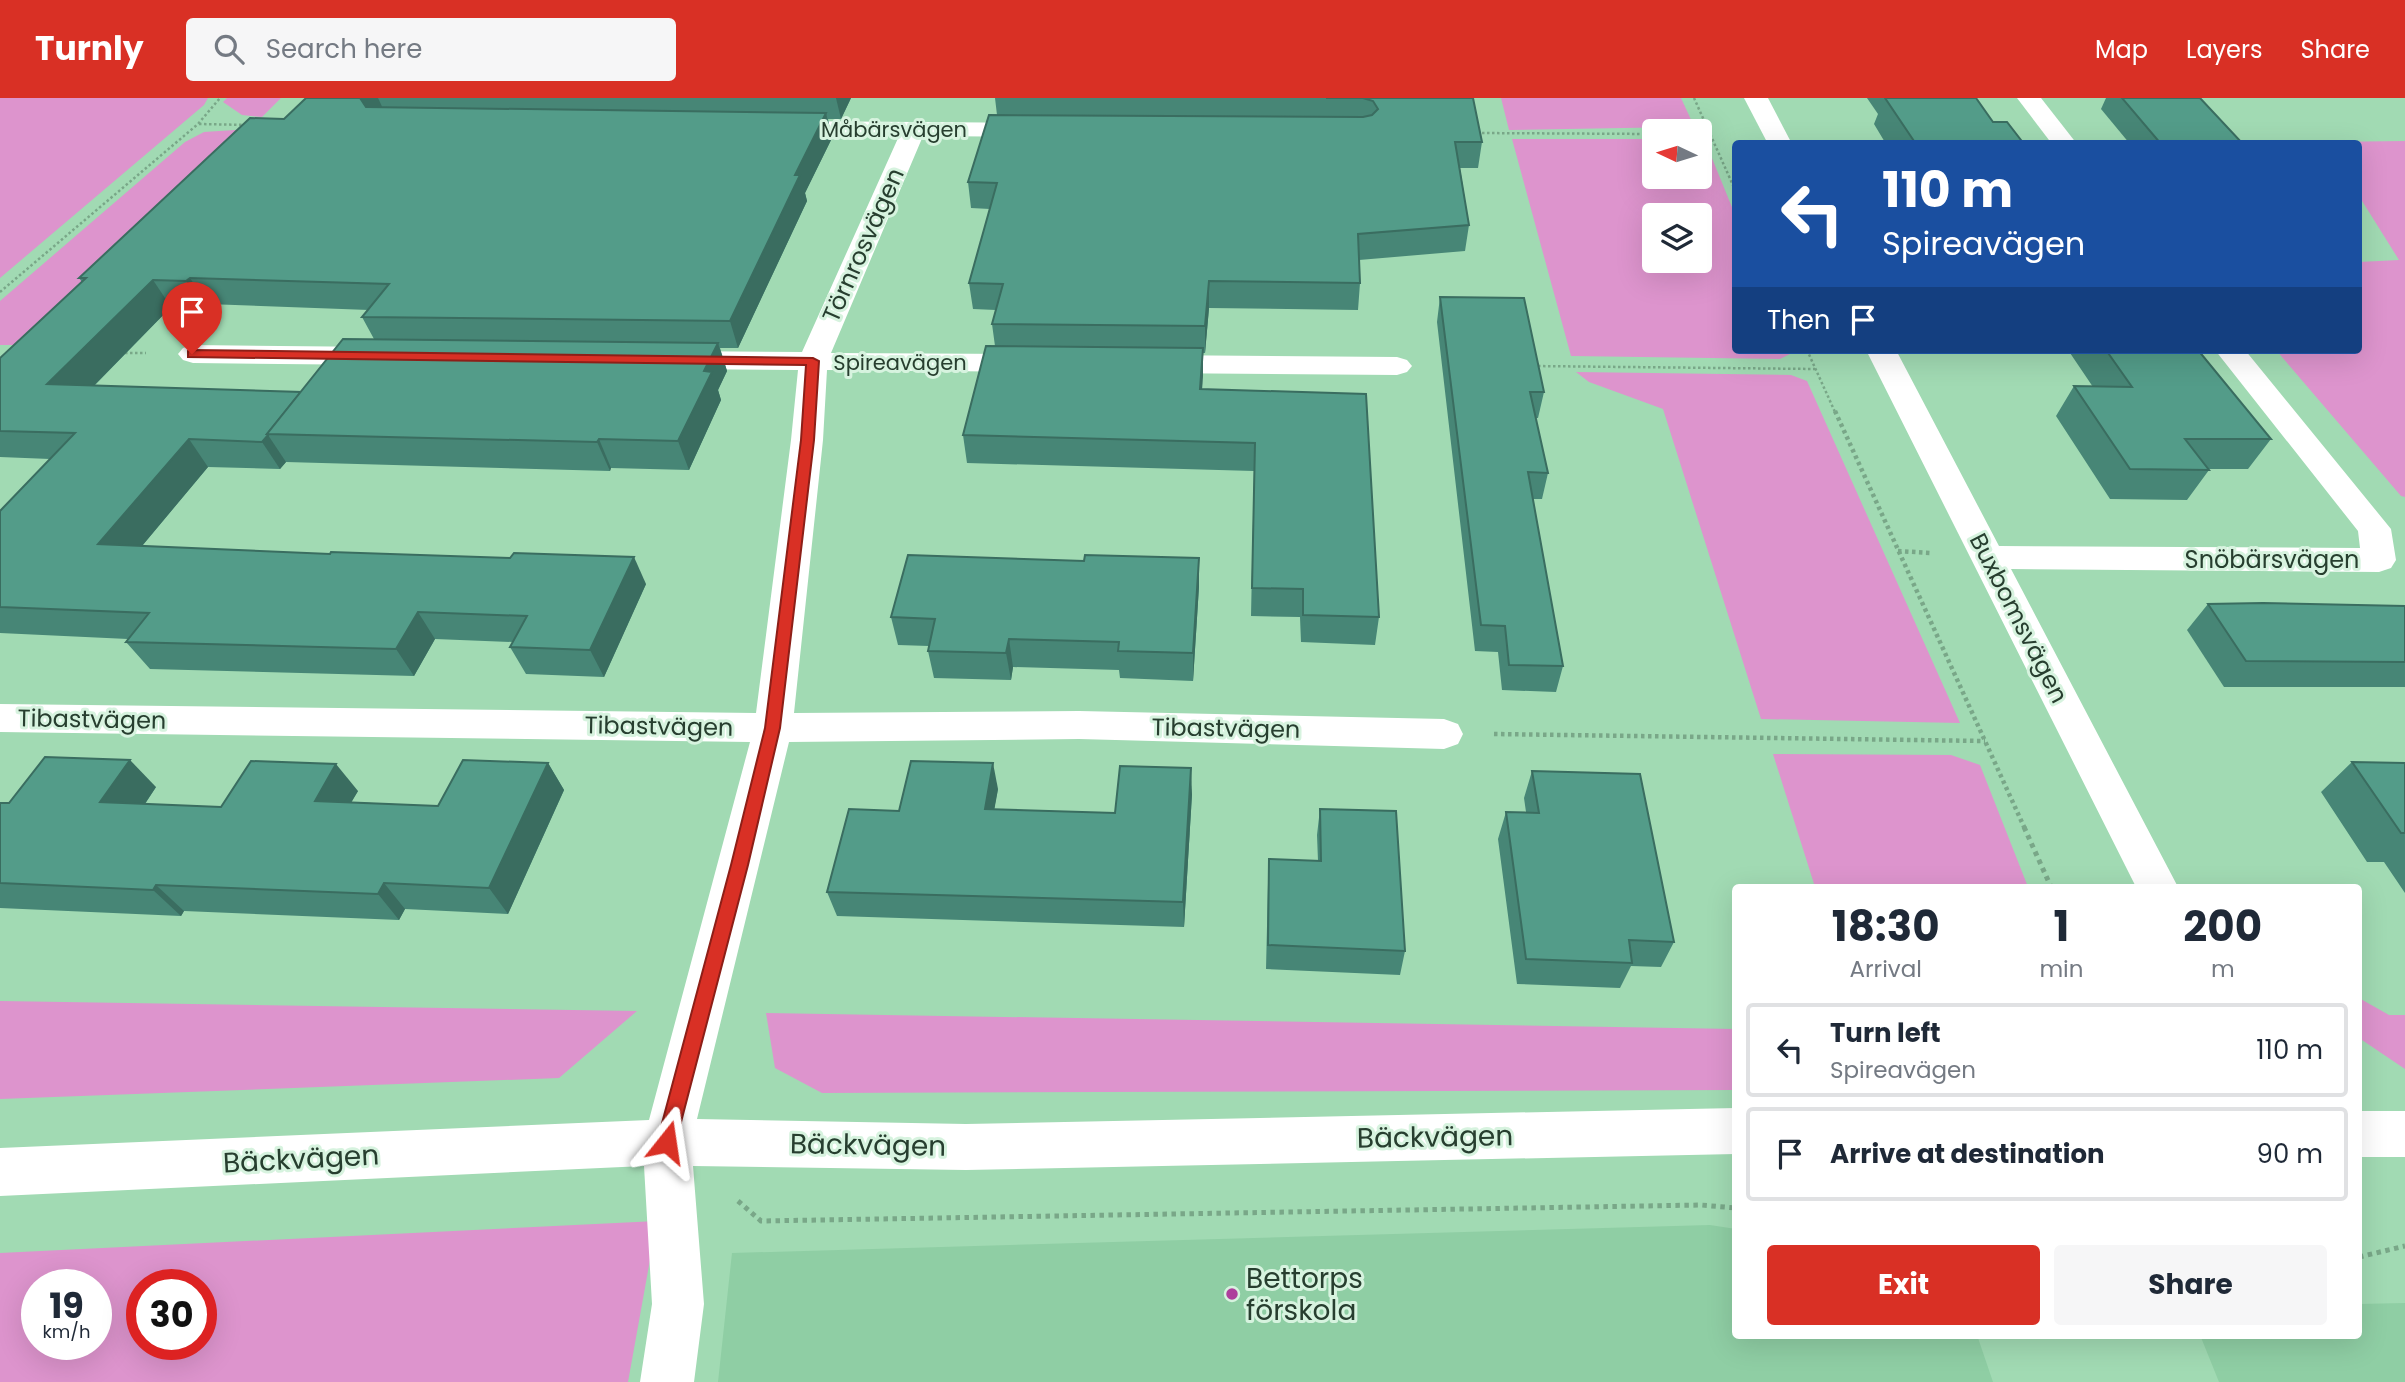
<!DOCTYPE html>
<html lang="en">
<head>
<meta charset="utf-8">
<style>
	:root { --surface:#fff; --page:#f6f6f7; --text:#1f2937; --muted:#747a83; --line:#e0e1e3; --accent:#d93025 }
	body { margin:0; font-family:Poppins,sans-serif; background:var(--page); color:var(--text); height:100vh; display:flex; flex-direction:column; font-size:26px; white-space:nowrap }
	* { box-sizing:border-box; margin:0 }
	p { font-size:23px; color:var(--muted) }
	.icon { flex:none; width:38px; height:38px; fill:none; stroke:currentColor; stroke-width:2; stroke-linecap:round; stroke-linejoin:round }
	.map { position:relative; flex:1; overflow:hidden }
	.details { position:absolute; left:1732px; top:786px; width:630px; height:455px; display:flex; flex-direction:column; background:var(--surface); border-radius:7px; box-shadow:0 7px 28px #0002 }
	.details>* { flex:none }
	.top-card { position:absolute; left:1732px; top:42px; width:630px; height:214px; border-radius:7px; box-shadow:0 7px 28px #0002; background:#1a4fa0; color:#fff; overflow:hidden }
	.needle { width:46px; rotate:274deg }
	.tools { position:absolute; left:1642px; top:21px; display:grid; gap:14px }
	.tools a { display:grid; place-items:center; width:70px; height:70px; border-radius:7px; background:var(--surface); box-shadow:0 7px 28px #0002; font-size:35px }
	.speed { position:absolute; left:21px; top:1171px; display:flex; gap:14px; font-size:35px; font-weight:700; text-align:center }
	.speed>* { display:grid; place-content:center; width:91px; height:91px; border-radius:50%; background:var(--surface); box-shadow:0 7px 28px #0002; line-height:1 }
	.speed small { font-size:18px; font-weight:400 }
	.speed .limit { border:10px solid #d22; background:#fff; color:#111 }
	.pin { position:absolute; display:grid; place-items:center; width:60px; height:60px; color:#fff; margin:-72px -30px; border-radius:50% 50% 50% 0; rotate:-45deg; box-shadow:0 0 7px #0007 }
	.pin .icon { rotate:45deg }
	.me { position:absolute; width:77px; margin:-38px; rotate:15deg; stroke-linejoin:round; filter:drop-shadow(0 0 5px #0008) }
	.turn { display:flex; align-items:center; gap:24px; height:147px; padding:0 35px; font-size:32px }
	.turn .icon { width:91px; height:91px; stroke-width:2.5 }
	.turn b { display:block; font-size:49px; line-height:60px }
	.then { display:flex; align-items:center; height:66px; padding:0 35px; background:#0003; gap:14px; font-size:26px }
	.eta { display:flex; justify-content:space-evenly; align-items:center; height:119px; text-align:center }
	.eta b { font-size:42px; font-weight:700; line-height:49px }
	.primary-button { display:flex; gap:14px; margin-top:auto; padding:14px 35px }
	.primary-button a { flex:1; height:80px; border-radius:7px; background:var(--accent); color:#fff; font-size:28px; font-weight:700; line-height:80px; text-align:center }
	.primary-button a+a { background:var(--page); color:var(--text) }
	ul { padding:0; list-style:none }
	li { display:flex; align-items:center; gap:21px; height:94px; margin:0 14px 10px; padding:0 21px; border:4px solid var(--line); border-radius:7px }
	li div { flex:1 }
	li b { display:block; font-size:26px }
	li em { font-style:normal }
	header { display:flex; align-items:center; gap:42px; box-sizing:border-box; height:98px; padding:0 35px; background:var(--accent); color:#fff }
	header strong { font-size:33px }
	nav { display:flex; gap:38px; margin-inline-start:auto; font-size:24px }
	.search { width:490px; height:63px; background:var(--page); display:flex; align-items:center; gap:18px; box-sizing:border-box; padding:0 24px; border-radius:7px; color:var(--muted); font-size:26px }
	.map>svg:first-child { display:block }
	.built { fill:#8fcea4 }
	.green { fill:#dd94cd; fill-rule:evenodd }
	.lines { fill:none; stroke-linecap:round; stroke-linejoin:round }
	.path-far2 { stroke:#79a788; stroke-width:2.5; stroke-dasharray:2.5 2.5; stroke-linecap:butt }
	.path-far1 { stroke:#79a788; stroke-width:4.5; stroke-dasharray:3.5 3.5; stroke-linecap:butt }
	.path { stroke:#79a788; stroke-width:5; stroke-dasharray:4.5 4.5; stroke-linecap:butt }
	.street { fill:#fff; fill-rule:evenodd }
	.wall { fill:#478676; fill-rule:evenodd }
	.shaded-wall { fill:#3a6d60 }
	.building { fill:#539c89; stroke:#3a6d60; stroke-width:2 }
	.route { fill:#d93025; stroke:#8d1f18; stroke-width:2 }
	.poi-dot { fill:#ae3f9c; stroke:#d7f3df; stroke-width:2.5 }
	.labels { text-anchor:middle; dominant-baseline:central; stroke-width:6; stroke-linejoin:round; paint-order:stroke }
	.far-street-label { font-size:21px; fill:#273e2f; stroke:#d7f3df }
	.street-label { font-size:24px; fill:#273e2f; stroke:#d7f3df }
	.near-street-label { font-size:28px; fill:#273e2f; stroke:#d7f3df }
	.near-poi-label { font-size:28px; fill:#273e2f; stroke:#d7f3df; text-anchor:start }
</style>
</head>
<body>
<header>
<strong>Turnly</strong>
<div class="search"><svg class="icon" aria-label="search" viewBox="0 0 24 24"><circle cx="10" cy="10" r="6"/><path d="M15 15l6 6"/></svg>Search here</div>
<nav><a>Map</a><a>Layers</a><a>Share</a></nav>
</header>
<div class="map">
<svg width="2405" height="1284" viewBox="0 0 2405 1284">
	<rect width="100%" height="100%" fill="#a1dab3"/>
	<g class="built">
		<polygon points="1710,1127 1736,1131 1736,1237 1977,1237 1993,1284 718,1284 732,1155"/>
		<polygon points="2405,1205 2405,1284 2219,1284 2200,1237 2359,1237 2359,1206"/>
	</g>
	<g class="green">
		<polygon points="0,0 208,0 204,7 0,180"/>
		<polygon points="227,0 281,0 262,19 242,17 223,4"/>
		<polygon points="1501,0 1681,0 1693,26 1681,29 1509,32"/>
		<polygon points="250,31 34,247 0,247 0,203 185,44 204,34"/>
		<path d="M1512,41H1654V79H1699V42L1705,43L1736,119V252H1790L1792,255L1780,261L1571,258ZM1654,117H1699V163H1654Z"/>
		<polygon points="2405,43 2405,399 2401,398 2276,252 2359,252 2359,164 2399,162 2359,98 2359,46 2326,44"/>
		<polygon points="1576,274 1791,277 1807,283 1960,625 1761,621 1663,311 1589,284"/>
		<polygon points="1773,656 1951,657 1980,667 2028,789 1815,789"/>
		<polygon points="2359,900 2389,917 2405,917 2405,971 2359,940"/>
		<polygon points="0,903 637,913 559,980 0,1001"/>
		<polygon points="766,915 1736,931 1736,992 822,995 775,970"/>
		<path d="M657,1123L628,1284H0V1155ZM37,1186H96V1246H37ZM142,1186H201V1246H142Z"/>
	</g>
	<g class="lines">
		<g class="path-far2">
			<polyline points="1694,0 1736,94"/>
			<polyline points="199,26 250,27"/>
			<polyline points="1477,35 1654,36"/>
			<polyline points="1699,37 1710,37"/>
			<polyline points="0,194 198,26 220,0"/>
			<polyline points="1807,252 1835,314"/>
			<polyline points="120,255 146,255"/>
			<polyline points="1533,268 1815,271"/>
		</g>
		<g class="path-far1">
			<polyline points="1835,313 2025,731"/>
			<polyline points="1898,453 1931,455"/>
			<polyline points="1494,636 1985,643"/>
		</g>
		<g class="path">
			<polyline points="2024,729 2051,789"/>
			<polyline points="738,1103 761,1123 1701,1107 1736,1110"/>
			<polyline points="2359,1159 2405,1148"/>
		</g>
		<g class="street">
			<polygon points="1744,0 1768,0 1792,46 1768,46"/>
			<polygon points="2017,0 2041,0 2077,46 2052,46"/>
			<polygon points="779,23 1037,25 1045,27 1049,32 1045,37 1037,39 923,38 831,255 1034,256 1044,259 1049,265 1044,271 1034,274 827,272 823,342 794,615 1079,613 1444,621 1458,626 1463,636 1458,646 1444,651 1079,641 789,644 697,1021 966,1026 1736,1010 1736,1056 966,1072 693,1068 704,1206 694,1284 640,1284 652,1206 644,1068 0,1098 0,1050 649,1022 750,644 0,634 0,606 756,615 791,342 798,272 671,271 661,268 656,262 661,256 671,253 802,254 899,38 771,35 767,30 771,25"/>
			<polygon points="193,247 383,249 393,252 398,258 393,264 383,267 193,265 183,262 178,256 183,250"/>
			<polygon points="1866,252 1896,252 1999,448 2360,450 2358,433 2215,252 2245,252 2391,431 2396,462 2391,470 2379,474 2011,471 2178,789 2136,789"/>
			<polygon points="1150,257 1397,259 1407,262 1412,268 1407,274 1397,277 1150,275 1140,272 1135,266 1140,260"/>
			<rect x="2359" y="1013" width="46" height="46"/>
		</g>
	</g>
	<g class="wall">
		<path d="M306,0H851L841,21H828L832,40L805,95L807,103L738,250H720L727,273L718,292L721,302L689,372L611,370L610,373L286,364L280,371L208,369L142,448L646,486L604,579L526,576L510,549L513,544L435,541L414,578L150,571L126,544L128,541L0,535V413L50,361L0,359V260L82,184L79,180L284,21ZM207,206L369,212L362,219L374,241L301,294L94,288L171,209L203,210Z"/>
		<polygon points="995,0 1473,0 1482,44 1478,70 1460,70 1469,127 1465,153 1359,162 1360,185 1358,212 1209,210 1205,255 1203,255 1202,292 1366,296 1379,519 1375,547 1301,544 1300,519 1251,518 1254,373 967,365 963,337 995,248 992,226 996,212 973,211 969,185 990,111 971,110 968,84 997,17"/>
		<polygon points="1867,0 1976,0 1993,24 2024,46 1886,46 1874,26 1878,16"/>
		<polygon points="2106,0 2200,0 2243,46 2130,46 2101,11"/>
		<polygon points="1440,199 1544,294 1538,320 1536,320 1548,375 1542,401 1533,401 1563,568 1556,594 1502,592 1498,554 1475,553 1437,224"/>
		<polygon points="2068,252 2198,252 2271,341 2248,371 2208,371 2209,372 2187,402 2110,401 2056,318 2074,288 2093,289"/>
		<polygon points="1199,460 1199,488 1193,583 1120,580 1119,572 1013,569 1011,582 934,580 928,553 929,548 898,547 891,519 1084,463"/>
		<polygon points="2208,506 2405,508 2405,589 2224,589 2187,532"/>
		<polygon points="2352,664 2405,665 2405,795 2384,764 2367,764 2321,694"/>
		<polygon points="548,665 564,692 508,816 405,811 399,822 184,813 181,818 0,810 0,705 9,705 156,689 145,706 221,709 358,693 351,704 438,708"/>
		<polygon points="1532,673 1674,844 1661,869 1631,868 1620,890 1517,886 1498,741 1506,714 1526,714 1524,700"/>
		<polygon points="998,691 994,711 1115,715 1192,696 1184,829 837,818 827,794 899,713"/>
		<polygon points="1320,711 1405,853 1400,877 1266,871 1268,786 1269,761 1318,763 1317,737"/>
	</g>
	<g class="shaded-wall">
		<polygon points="360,0 378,0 386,17 372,25"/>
		<polygon points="836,0 851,0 841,21"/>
		<polygon points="826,15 832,40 805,95 807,103 738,250 730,223 795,77"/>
		<polygon points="190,180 207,206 203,210 186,183"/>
		<polygon points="153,182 171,209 69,313 47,286"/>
		<polygon points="1209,183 1209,210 1205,255 1205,228"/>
		<polygon points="718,245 727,273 718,292 721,302 689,372 678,343 704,273"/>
		<polygon points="1203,250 1203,278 1200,319 1200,291"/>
		<polygon points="268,337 286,364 280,371 262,344"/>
		<polygon points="189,341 208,369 121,473 98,446"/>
		<polygon points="599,341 611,370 610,373 597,344"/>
		<polygon points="634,459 646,486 604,579 590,552"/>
		<polygon points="1199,460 1199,488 1193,583 1193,555"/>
		<polygon points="418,514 435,541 414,578 396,551"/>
		<polygon points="1009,541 1013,569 1011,582 1006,555"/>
		<polygon points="130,662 156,689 128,731 100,704"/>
		<polygon points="548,665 564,692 508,816 489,790"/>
		<polygon points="993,665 998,691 990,736 985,711"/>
		<polygon points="336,666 358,693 337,729 315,703"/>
		<polygon points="1191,670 1192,696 1184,829 1183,804"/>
		<polygon points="384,785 405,811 399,822 378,796"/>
		<polygon points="156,787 184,813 181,818 153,792"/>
	</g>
	<g class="building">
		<polygon points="306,0 360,0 366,9 826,15 795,77 800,77 730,223 362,219 389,186 190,180 186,183 153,182 47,286 301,294 267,336 269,336 262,344 189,341 98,446 330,456 331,454 510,460 514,455 634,459 590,552 510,549 527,518 418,514 396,551 126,544 149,515 0,509 0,413 75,335 0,333 0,260 86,180 79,180 250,20 284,21"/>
		<polygon points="1326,0 1473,0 1482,44 1455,44 1469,127 1358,136 1360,185 1209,183 1205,228 992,226 1003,186 969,185 997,85 968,84 989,17 1363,19 1372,17 1378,11 1373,3 1363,0"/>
		<polygon points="1885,0 1976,0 1993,24 2007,24 2024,46 1916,46"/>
		<polygon points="2122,0 2200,0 2243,46 2161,46"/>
		<polygon points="1440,199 1524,200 1544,294 1530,294 1548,375 1528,374 1563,568 1509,567 1505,528 1481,527"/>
		<polygon points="343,241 718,245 704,273 712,274 678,343 599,341 597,344 267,336"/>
		<polygon points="986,248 1203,250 1200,291 1366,296 1379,519 1303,517 1303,491 1252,490 1255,345 963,337"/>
		<polygon points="2106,252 2198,252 2271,341 2185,341 2209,372 2130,371 2074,288 2132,289"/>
		<polygon points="908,457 1084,463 1085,457 1199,460 1193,555 1118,553 1119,544 1009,541 1006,555 928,553 935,521 891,519"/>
		<polygon points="2263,505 2405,508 2405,564 2246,563 2208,506"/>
		<polygon points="45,659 130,662 100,704 221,709 251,663 336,666 315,703 438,708 463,662 548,665 489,790 384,785 378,796 156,787 153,792 0,785 0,705 9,705"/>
		<polygon points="911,663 993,665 985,711 1115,715 1120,668 1191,670 1183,804 827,794 849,711 899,713"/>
		<polygon points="2352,664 2405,665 2405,735 2401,735"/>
		<polygon points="1532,673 1640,676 1674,844 1629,842 1632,865 1526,861 1506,714 1539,715"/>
		<polygon points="1320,711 1396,713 1405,853 1268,847 1269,761 1321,763"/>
	</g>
	<polygon class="route" points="192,252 813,260 819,263 814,342 780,630 748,767 674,1051 667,1054 660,1051 657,1044 731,767 765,630 801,342 806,267 188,259 188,253"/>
	<circle class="poi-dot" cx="1232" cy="1196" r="7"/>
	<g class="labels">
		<g class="far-street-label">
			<text x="894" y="31">Måbärsvägen</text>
			<text x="900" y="264">Spireavägen</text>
		</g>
		<g class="street-label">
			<text transform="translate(863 147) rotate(-66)">Törnrosvägen</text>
			<text x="2272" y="461">Snöbärsvägen</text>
			<text transform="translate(2019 520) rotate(63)">Buxbomsvägen</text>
			<text transform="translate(92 621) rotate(1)">Tibastvägen</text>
			<text transform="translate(659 628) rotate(1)">Tibastvägen</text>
			<text transform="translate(1226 630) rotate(1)">Tibastvägen</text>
		</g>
		<g class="near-street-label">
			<text transform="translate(1435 1039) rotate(-1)">Bäckvägen</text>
			<text transform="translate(868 1047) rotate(1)">Bäckvägen</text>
			<text transform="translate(301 1061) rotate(-3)">Bäckvägen</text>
		</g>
		<g class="near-poi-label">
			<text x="1246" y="1180">Bettorps<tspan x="1246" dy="32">förskola</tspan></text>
		</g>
	</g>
</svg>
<div class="tools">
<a><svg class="needle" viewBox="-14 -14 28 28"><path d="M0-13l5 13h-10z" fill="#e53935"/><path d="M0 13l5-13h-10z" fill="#747a83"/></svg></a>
<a><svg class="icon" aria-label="layers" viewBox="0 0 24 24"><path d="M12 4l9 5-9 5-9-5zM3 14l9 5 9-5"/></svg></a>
</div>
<div class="speed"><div>19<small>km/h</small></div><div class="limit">30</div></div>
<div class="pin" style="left:192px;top:256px;background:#d93025"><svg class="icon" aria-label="arrive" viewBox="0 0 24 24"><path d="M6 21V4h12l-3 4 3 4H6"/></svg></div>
<svg class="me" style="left:667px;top:1044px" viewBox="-20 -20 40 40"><path d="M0-17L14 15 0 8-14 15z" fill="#d93025" stroke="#fff" stroke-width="4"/></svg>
<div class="top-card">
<div class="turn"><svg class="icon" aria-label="left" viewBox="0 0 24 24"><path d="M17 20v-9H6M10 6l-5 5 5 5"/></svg><div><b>110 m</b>Spireavägen</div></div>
<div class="then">Then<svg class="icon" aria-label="arrive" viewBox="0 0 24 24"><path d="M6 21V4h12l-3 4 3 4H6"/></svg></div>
</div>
<section class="details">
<div class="eta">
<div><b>18:30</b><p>Arrival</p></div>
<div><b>1</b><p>min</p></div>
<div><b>200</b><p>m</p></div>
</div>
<ul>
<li><svg class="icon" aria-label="left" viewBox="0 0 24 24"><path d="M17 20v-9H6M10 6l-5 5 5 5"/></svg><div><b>Turn left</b><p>Spireavägen</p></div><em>110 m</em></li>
<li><svg class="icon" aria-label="arrive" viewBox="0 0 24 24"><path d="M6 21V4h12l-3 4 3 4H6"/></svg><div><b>Arrive at destination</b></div><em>90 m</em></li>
</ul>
<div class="primary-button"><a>Exit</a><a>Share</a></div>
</section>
</div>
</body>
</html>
